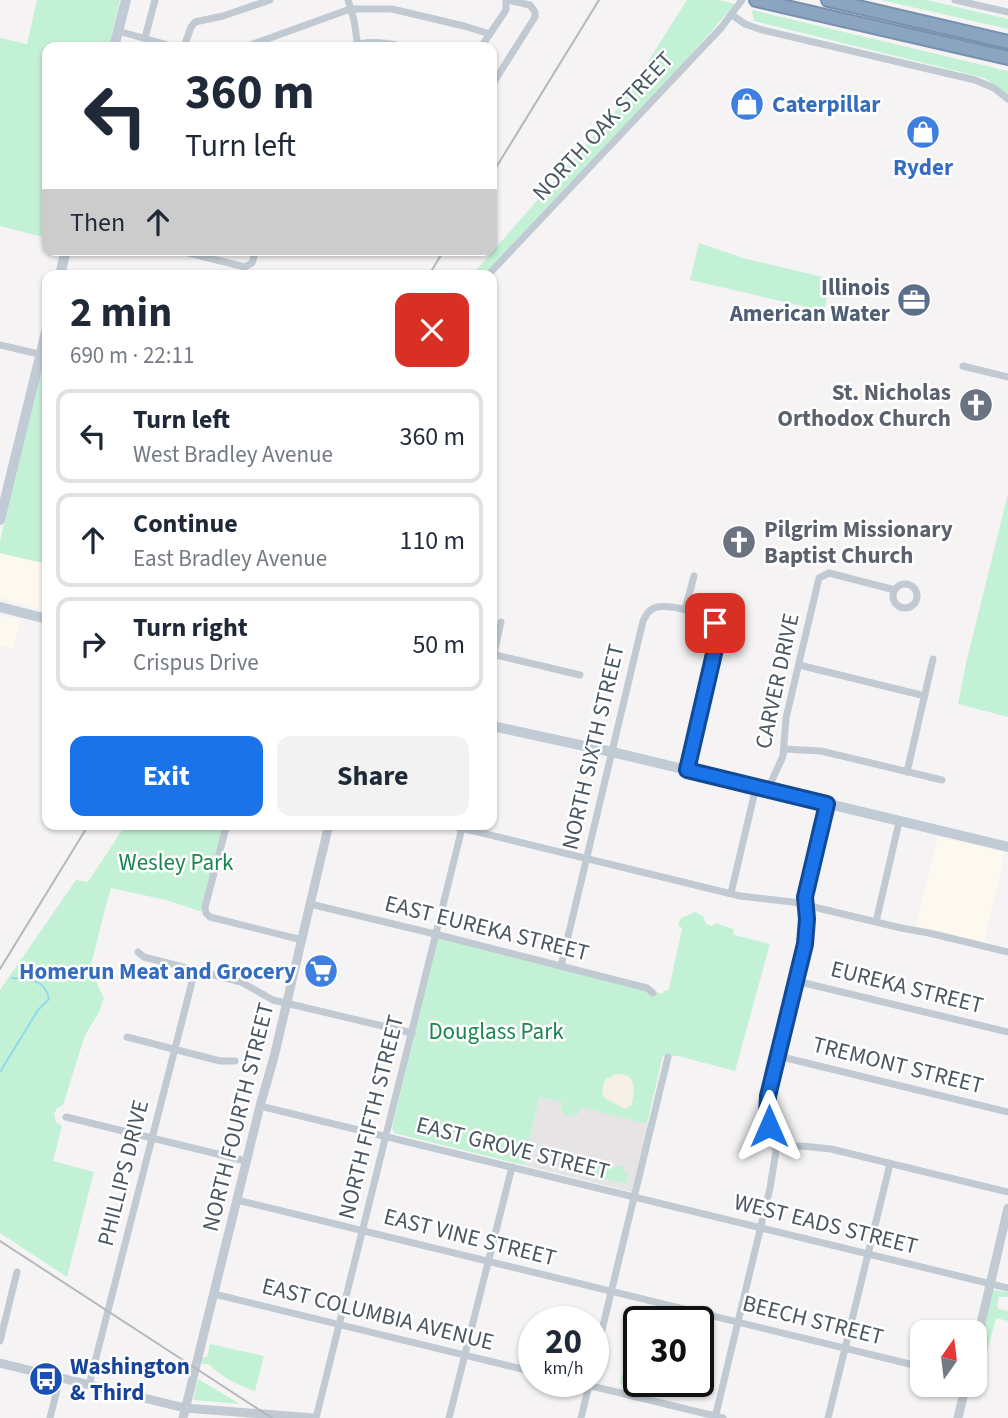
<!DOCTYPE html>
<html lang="en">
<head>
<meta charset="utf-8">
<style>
	:root { --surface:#fff; --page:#f2f2f3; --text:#1f2937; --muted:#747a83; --line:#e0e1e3; --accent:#1a73e8 }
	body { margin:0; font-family:"Source Sans 3",sans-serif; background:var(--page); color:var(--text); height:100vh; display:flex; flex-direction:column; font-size:26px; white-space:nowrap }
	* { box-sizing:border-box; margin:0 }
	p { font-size:23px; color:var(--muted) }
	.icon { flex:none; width:38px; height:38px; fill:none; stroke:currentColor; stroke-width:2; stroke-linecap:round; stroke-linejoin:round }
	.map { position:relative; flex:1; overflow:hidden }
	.side { position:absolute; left:42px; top:270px; width:455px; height:560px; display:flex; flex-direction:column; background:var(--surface); border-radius:14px; box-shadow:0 2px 5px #0004 }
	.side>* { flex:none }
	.top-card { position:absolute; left:42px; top:42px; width:455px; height:214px; border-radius:14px; box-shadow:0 2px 5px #0004; background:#fff; color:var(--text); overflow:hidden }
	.needle { width:46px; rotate:14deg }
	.fabs { position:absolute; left:910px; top:1320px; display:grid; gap:14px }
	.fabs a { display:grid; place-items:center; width:77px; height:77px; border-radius:14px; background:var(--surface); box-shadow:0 2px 5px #0004; font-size:35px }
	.speed { position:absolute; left:518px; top:1306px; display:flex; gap:14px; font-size:35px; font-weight:700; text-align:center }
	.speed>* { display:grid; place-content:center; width:91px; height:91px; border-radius:50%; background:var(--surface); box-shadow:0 2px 5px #0004; line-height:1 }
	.speed small { font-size:18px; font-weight:400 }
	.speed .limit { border:4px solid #111; border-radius:10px; background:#fff; color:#111 }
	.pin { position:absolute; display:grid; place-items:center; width:60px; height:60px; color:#fff; margin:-30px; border-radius:14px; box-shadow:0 4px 10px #0006 }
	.me { position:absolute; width:77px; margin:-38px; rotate:0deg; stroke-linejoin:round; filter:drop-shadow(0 0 5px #0008) }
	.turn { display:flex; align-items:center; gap:24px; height:147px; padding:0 28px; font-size:32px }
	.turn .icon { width:91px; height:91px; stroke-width:2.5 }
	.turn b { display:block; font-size:49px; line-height:60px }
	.then { display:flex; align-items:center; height:66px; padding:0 28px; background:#0003; gap:14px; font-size:26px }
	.round { display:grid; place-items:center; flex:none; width:74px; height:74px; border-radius:14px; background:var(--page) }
	.head { display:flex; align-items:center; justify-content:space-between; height:119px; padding:0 28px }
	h1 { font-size:42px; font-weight:700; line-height:52px }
	.button { display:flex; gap:14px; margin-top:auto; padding:14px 28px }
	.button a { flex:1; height:80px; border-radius:14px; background:var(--accent); color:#fff; font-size:28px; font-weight:700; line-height:80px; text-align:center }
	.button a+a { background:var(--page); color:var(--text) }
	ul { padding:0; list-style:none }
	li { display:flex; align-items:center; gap:21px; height:94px; margin:0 14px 10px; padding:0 14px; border:4px solid var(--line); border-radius:14px }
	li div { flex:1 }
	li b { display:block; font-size:26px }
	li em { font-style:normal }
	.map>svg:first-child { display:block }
	.commercial { fill:#fdf9ef }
	.education { fill:#e6e4e5 }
	.green { fill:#c3f1d5 }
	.sand { fill:#f5f0e5 }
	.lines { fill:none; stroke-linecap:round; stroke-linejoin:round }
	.stream { stroke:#90daee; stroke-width:2 }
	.motorway-casing { stroke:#7690ad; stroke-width:16 }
	.minor { stroke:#c1cad2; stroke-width:7 }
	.tertiary { stroke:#c1cad2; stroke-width:9 }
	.secondary { stroke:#c1cbd6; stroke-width:10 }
	.motorway { stroke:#8ba5c1; stroke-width:12 }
	.rail { stroke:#b5b8bd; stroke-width:2 }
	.route-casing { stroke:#114b97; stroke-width:18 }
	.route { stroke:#1a73e8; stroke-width:12 }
	.labels { text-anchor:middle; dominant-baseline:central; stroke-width:5; stroke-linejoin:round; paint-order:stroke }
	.shop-label { font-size:23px; font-weight:bold; fill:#366cbe; stroke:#fff; text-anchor:start }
	.street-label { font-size:23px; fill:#4a5661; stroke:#fff }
	.service-label { font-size:23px; font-weight:bold; fill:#4e5e75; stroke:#fff; text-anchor:end }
	.worship-label { font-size:23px; font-weight:bold; fill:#5b616d; stroke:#fff; text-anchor:end }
	.park-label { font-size:23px; fill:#17864f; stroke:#fff }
	.transit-label { font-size:23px; font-weight:bold; fill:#164399; stroke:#fff; text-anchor:start }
</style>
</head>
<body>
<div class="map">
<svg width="1008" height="1418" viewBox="0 0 1008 1418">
	<rect width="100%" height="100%" fill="#f5f3f3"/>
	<g class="commercial">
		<polygon points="0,553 47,564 47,603 46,610 0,598"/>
		<polygon points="0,616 20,620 14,649 0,646"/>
		<polygon points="938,837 1005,852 984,942 938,930 916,927"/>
	</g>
	<polygon class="education" points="540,1097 652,1125 636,1193 523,1165"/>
	<g class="green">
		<polygon points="37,0 120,0 109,47 47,47 47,238 0,226 0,38 27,44"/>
		<polygon points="687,0 718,0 735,4 690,56 483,275 472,275 619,107"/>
		<polygon points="881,0 927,0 1008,19 1008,29"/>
		<polygon points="752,10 1008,71 1008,98 985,78 754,21"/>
		<polygon points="699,243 743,258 831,279 824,311 690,280"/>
		<polygon points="47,363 47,564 0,553 0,541 42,369 44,364"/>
		<polygon points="1008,494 1008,717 958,704 967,659"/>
		<polygon points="126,824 227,824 203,912 166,900 111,888 105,909 91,965 98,986 104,998 98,1014 85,1035 63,1105 57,1108 54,1114 56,1122 62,1126 53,1161 94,1172 67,1277 0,1233 0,990 76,880 88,882"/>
		<polygon points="695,912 703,916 706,924 712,926 716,923 733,929 734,935 770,944 735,1071 678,1056 663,1055 647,1124 579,1107 580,1110 579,1114 568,1116 561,1111 560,1108 564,1103 540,1097 523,1165 394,1133 392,1128 437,936 663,994 663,991 666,991 669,989 682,928 678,925 681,918"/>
		<polygon points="592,1163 615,1168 617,1165 623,1167 623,1170 628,1174 626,1184 589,1175 587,1174"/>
		<polygon points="993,1290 1008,1292 1008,1297 999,1297 997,1304 998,1309 1008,1311 1008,1321 996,1318 985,1359 976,1357 990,1296"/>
		<path d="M210,1344L264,1356L255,1391C240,1386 219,1376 209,1364H201L203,1357H207Z"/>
		<polygon points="630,1346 639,1348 639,1381 676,1381 672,1396 620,1383"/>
		<polygon points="198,1379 240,1404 193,1400"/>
	</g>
	<path class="sand" d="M616,1074C639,1074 634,1089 632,1105L625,1109C612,1100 594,1101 606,1079Z"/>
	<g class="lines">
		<path class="stream" d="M0,1072L38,1010L49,999C45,979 30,980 12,978"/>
		<g class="motorway-casing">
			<g id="motorway">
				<polyline points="756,0 1008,58"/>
				<polyline points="828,0 1008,42"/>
			</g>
		</g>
		<g class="minor">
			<polyline points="348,0 354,20 358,47"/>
			<polyline points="955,0 1008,12"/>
			<polyline points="732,15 745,24 762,30 975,80 994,88 1008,99"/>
			<polyline points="118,31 175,47"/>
			<polyline points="145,38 155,0"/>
			<polyline points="184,47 191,27 195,22 223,16 270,0"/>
			<polyline points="245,47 350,9 392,9 464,26 490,34"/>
			<path d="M347,47C367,40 385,42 406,47"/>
			<polyline points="481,47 506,10 506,0"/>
			<polyline points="492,85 535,17 535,12 530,5 507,0"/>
			<polyline points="176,250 245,267 252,263 256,250"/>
			<polyline points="488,275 721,28 742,0"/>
			<polyline points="0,345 47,356"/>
			<polyline points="963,366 1008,377"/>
			<circle cx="905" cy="596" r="12"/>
			<polyline points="685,610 694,576"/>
			<polyline points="492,654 580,675"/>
			<polyline points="492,662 501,622"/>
			<polyline points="799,665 925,696"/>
			<polyline points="784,749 821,751 942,780"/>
			<polyline points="907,772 933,659"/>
			<polyline points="768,789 783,756 786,718 819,578 829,573 895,590"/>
			<polyline points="227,824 205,907 206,913 210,917 302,940"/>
			<polyline points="445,824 740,896 793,902 901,928 929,933 1008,952"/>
			<polyline points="731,893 756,787"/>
			<polyline points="310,904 435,934 647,988 653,993"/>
			<polyline points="876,922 899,822"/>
			<polyline points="138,952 144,957 241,982 273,1000 412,1033"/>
			<path d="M561,966L643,621C646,615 648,611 654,608C665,603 708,613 715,622C719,629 718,637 717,645L687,770"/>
			<polyline points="796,981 1008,1032"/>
			<polyline points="127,1037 220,1061 235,1061"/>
			<polyline points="778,1056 1008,1112"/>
			<polyline points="260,1106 1008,1288"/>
			<polyline points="66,1117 246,1161"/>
			<polyline points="776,1148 802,1146 831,1149 1008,1192"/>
			<polyline points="237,1200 922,1367"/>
			<polyline points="214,1294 534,1372"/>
			<polyline points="0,1341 17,1272"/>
			<polyline points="593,1367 668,1057"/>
			<polyline points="571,1381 723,1418"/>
			<polyline points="89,1385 195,970"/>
			<polyline points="50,1418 60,1378"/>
			<polyline points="316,1418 463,824"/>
			<polyline points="449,1418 512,1167"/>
			<polyline points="581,1418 590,1381"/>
			<polyline points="715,1418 770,1188 776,1151 767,1115 768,1096 805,944 806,919 805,897 827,804"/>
			<polyline points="828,1418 890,1164"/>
		</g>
		<g class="tertiary">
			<polyline points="975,1349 1008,1208"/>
			<polyline points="0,1363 185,1408 314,1418"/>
			<polyline points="183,1418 260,1106 274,1057 329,824"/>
			<polyline points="958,1418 966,1384"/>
		</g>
		<g class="secondary">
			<polyline points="114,47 126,0"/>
			<polyline points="60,275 66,250"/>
			<polyline points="0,520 47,328"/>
			<polyline points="0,607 47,619"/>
			<polyline points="492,726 612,752 1008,847"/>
		</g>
		<use href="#motorway" class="motorway"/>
		<g class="rail">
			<polyline points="492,174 599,0"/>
			<polyline points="429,275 444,250"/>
			<polyline points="0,969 89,824"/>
			<polyline points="0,1241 272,1418"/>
		</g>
	</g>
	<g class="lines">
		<g class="route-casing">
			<polyline id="route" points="715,623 718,635 716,645 687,770 827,804 805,897 807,919 805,944 768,1096 767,1115 769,1126"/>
		</g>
		<use href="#route" class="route"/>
	</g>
	<defs>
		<g id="shop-disc" transform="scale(1.75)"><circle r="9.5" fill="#3f7fe0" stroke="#fff"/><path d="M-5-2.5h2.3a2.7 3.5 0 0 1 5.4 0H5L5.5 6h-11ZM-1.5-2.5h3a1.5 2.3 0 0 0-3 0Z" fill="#fff"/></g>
		<g id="office-disc" transform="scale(1.75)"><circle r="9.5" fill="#5c6f8a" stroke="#fff"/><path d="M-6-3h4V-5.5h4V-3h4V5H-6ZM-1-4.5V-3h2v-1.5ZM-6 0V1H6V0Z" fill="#fff"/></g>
		<g id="church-disc" transform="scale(1.75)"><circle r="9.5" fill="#6b7280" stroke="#fff"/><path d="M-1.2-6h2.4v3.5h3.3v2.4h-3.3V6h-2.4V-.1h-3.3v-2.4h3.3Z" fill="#fff"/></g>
		<g id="supermarket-disc" transform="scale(1.75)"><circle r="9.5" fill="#3f7fe0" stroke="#fff"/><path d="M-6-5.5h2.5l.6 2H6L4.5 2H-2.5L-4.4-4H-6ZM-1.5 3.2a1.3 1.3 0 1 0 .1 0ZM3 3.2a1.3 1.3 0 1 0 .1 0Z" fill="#fff"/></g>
		<g id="bus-disc" transform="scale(1.75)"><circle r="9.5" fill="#1a4fb4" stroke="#fff"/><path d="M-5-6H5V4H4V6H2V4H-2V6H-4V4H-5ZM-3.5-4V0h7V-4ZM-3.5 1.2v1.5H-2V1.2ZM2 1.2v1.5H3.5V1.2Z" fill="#fff"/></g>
	</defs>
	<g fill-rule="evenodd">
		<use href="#shop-disc" x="747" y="104"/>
		<use href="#shop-disc" x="923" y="132"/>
		<use href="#office-disc" x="914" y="300"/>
		<use href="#church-disc" x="976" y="405"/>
		<use href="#church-disc" x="739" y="542"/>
		<use href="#supermarket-disc" x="321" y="971"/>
		<use href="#bus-disc" x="46" y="1379"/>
	</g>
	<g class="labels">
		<g class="shop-label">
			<text x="772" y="104">Caterpillar</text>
			<text x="923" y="167" text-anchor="middle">Ryder</text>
			<text x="296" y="971" text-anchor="end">Homerun Meat and Grocery</text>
		</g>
		<g class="street-label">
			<text transform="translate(603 126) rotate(-47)">NORTH OAK STREET</text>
			<text transform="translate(777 681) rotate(-78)">CARVER DRIVE</text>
			<text transform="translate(593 747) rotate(-77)">NORTH SIXTH STREET</text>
			<text transform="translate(487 928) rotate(14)">EAST EUREKA STREET</text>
			<text transform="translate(907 987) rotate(14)">EUREKA STREET</text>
			<text transform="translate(898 1065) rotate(14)">TREMONT STREET</text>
			<text transform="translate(238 1117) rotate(-76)">NORTH FOURTH STREET</text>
			<text transform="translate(371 1117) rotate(-76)">NORTH FIFTH STREET</text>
			<text transform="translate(513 1148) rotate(14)">EAST GROVE STREET</text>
			<text transform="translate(123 1173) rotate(-76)">PHILLIPS DRIVE</text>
			<text transform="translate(826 1224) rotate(14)">WEST EADS STREET</text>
			<text transform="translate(470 1237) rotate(14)">EAST VINE STREET</text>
			<text transform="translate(378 1314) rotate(14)">EAST COLUMBIA AVENUE</text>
			<text transform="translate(813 1320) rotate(14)">BEECH STREET</text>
		</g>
		<g class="service-label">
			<text x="890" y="287">Illinois<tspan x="890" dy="26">American Water</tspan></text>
		</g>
		<g class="worship-label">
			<text x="951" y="392">St. Nicholas<tspan x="951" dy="26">Orthodox Church</tspan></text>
			<text x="764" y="529" text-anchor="start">Pilgrim Missionary<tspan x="764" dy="26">Baptist Church</tspan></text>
		</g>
		<g class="park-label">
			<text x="176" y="862">Wesley Park</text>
			<text x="496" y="1031">Douglass Park</text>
		</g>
		<g class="transit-label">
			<text x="70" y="1366">Washington<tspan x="70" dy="26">&amp; Third</tspan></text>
		</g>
	</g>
</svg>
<div class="fabs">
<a><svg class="needle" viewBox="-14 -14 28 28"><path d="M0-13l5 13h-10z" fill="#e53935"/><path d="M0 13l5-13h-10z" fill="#747a83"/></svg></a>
</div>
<div class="speed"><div>20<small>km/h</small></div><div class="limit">30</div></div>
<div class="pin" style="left:715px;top:623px;background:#d93025"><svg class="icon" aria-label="arrive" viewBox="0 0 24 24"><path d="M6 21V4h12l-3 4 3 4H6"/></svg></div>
<svg class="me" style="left:769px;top:1126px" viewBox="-20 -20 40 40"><path d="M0-17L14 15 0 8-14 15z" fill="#1a73e8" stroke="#fff" stroke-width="4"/></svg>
<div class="top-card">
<div class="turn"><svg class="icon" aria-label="left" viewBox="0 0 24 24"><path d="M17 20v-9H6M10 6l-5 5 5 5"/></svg><div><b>360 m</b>Turn left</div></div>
<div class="then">Then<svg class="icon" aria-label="ahead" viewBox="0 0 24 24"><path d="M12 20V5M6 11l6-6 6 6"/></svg></div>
</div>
<section class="side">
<div class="head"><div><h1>2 min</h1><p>690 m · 22:11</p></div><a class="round" style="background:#d93025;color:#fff"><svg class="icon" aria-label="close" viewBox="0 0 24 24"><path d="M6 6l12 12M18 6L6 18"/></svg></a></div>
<ul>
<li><svg class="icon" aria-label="left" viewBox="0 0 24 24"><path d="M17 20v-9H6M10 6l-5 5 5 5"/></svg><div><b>Turn left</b><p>West Bradley Avenue</p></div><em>360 m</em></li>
<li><svg class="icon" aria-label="ahead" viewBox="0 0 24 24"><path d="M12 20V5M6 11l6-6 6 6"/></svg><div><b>Continue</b><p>East Bradley Avenue</p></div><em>110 m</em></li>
<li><svg class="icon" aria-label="right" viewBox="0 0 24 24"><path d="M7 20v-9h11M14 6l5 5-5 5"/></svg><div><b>Turn right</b><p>Crispus Drive</p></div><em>50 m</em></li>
</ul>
<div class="button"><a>Exit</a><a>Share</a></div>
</section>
</div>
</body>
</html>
